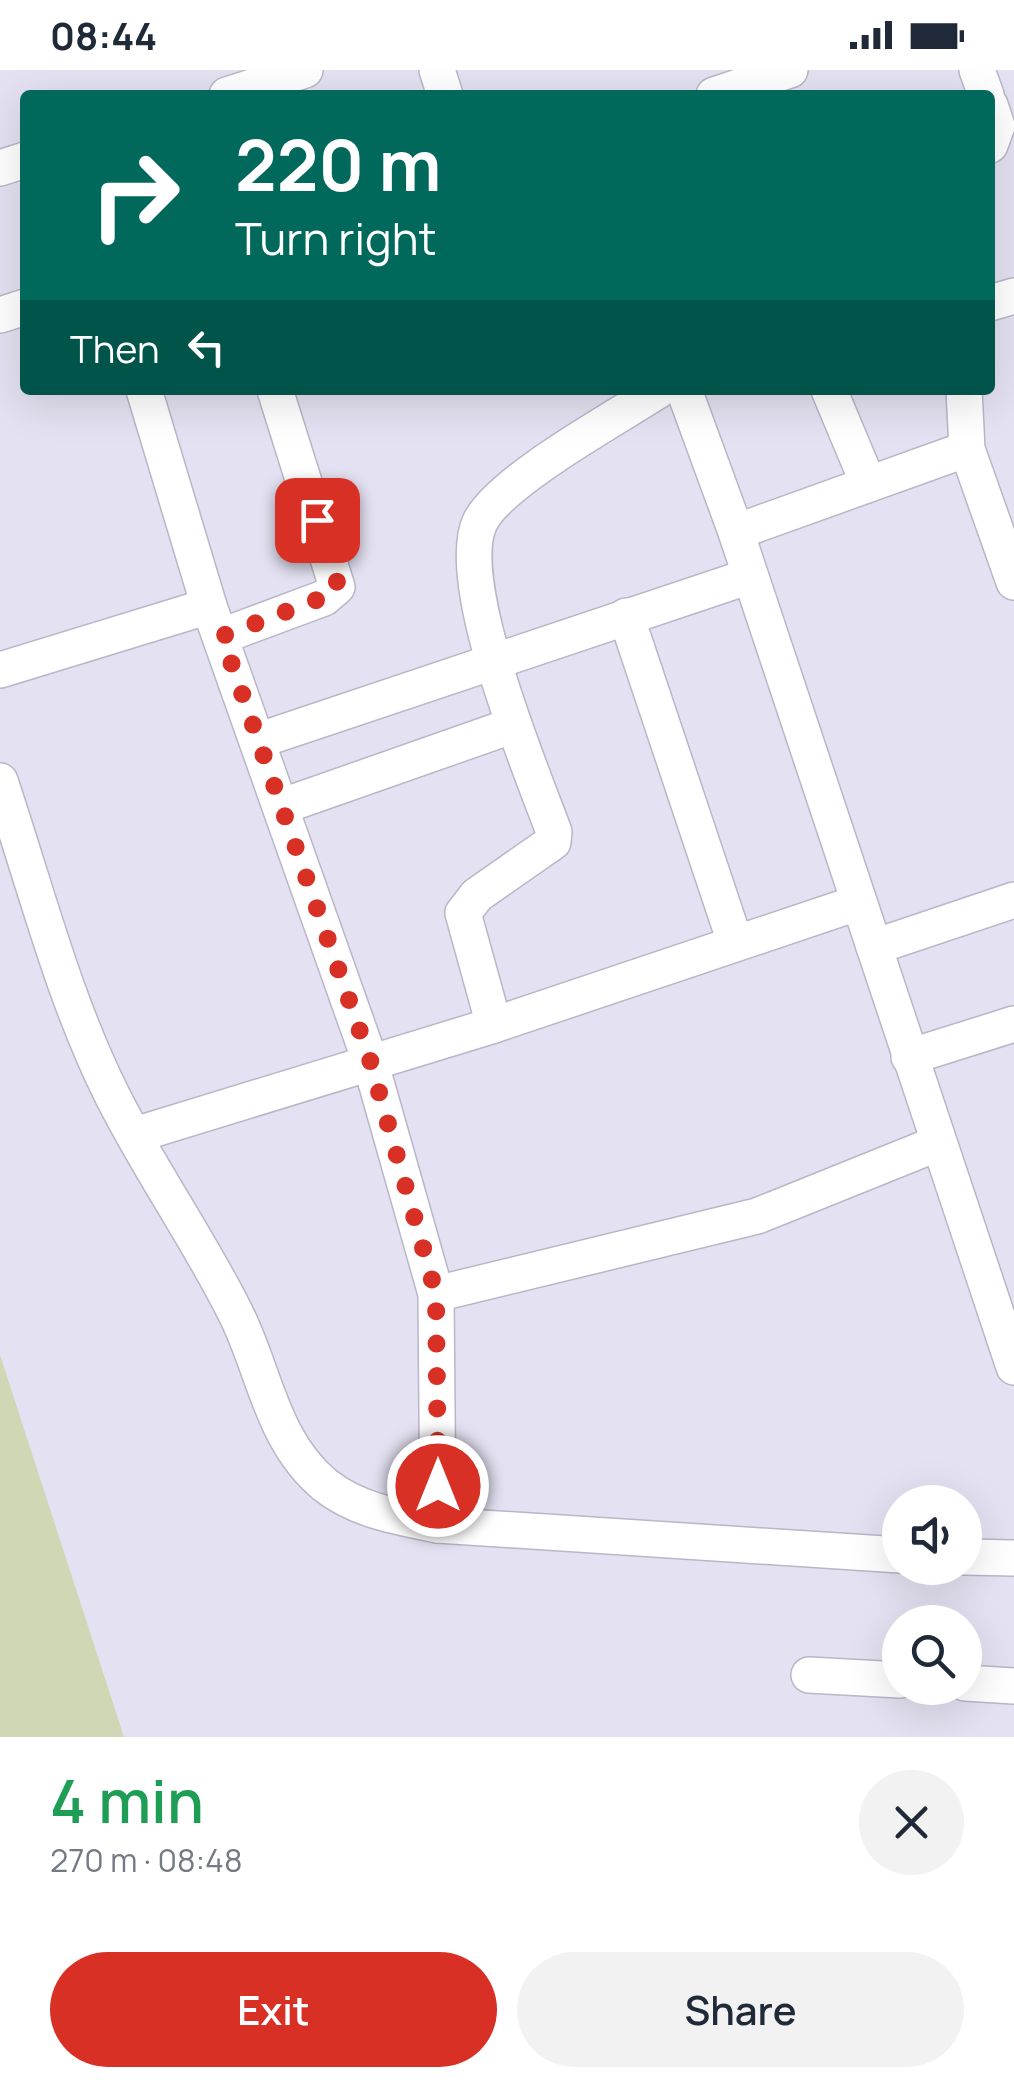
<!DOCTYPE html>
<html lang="en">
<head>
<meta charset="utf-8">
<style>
	:root { --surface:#fff; --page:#f2f2f3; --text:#1f2937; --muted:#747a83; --accent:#d93025 }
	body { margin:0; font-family:Manrope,sans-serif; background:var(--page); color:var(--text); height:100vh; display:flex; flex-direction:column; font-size:38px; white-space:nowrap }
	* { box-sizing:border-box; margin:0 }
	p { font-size:32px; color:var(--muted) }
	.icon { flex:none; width:55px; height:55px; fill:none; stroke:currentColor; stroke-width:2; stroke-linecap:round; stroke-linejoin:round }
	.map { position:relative; height:1667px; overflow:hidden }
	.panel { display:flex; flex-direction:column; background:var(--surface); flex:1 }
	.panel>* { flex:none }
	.top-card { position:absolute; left:20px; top:20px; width:975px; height:305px; border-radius:10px; box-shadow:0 10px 40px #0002; background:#00695c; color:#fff; overflow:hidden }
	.fabs { position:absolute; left:882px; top:1415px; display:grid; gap:20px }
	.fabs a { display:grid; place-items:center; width:100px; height:100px; border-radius:50%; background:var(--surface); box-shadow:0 10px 40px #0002; font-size:50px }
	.pin { position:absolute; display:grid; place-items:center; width:85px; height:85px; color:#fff; margin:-42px; border-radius:20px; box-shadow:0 5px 15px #0006 }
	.me { position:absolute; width:110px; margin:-55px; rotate:0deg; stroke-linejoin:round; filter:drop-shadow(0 0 8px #0008) }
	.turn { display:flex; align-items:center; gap:35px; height:210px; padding:0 50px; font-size:45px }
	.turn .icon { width:130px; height:130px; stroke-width:2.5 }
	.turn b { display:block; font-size:70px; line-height:85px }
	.then { display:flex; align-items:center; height:95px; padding:0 50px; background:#0003; gap:20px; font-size:38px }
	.round { display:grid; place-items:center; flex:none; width:105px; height:105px; border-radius:52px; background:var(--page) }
	.summary { display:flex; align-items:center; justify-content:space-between; height:170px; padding:0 50px }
	h1 { font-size:60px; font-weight:600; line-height:75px; color:#1e9e55 }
	.primary-button { display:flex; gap:20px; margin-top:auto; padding:20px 50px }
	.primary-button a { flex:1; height:115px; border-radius:60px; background:var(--accent); color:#fff; font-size:40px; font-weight:600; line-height:115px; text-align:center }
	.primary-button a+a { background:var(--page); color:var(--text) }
	.status { display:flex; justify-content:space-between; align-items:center; height:70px; padding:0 50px; background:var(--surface); direction:ltr }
	.status svg { height:28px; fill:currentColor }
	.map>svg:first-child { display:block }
	.green { fill:#d0d7b4 }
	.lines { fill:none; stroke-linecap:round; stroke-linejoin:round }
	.minor-casing { stroke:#b9b6c7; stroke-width:38 }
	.minor { stroke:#fff; stroke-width:35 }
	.route { stroke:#d93025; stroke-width:18; stroke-dasharray:0 32.4 }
</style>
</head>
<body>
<div class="status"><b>08:44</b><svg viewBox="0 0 49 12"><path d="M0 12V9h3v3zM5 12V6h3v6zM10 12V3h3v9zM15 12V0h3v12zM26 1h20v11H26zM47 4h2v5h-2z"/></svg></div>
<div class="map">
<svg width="1014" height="1667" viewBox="0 0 1014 1667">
	<rect width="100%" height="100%" fill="#e4e1f2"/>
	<polygon class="green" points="0,1285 124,1667 0,1667"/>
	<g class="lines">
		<g class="minor-casing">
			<g id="minor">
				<polyline points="437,0 445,25"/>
				<polyline points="977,0 986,25"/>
				<polyline points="227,25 305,0"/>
				<polyline points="714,25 790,0"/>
				<polyline points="990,35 997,56 990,75"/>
				<polyline points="0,98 25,90"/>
				<polyline points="990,233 1014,226"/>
				<polyline points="0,245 25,237"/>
				<polyline points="144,320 209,536 370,991 436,1224 438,1455"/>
				<polyline points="684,320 736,462 1014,1297"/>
				<polyline points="829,320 868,413"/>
				<polyline points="964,320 967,379 1014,512"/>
				<polyline points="736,462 967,379"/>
				<polyline points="626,546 735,872"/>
				<polyline points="222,566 324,528 337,517 275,320"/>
				<polyline points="0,600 209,536"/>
				<polyline points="260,670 750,506"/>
				<path d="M0,711C35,815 63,927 112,1025C149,1099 198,1168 235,1242C265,1301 271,1370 325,1415C358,1441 398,1447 438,1455L900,1485"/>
				<polyline points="283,736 514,655"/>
				<polyline points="874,877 1014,830"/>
				<path d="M494,955L463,843L477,825L553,772L554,762C531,700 452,511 480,452C500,411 618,347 659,320"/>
				<polyline points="909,987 1014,954"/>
				<polyline points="135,1065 494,955 857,833"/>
				<polyline points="436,1224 757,1146 936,1074"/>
				<polyline points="965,1487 1014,1488"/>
				<polyline points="809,1605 900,1610"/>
				<polyline points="965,1613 1014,1616"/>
			</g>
		</g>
		<use href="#minor" class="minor"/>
	</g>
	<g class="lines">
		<polyline class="route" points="317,450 338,515 335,523 222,566 370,990 436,1224 438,1416"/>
	</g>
</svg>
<div class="fabs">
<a><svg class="icon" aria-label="sound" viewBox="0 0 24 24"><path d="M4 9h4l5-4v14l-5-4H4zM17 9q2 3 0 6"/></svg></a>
<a><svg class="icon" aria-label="search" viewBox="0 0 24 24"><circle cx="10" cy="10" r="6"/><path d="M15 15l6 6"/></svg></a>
</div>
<div class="pin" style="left:317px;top:450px;background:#d93025"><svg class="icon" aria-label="arrive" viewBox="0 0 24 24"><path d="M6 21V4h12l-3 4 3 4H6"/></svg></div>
<svg class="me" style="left:438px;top:1416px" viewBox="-20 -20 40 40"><circle r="17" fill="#d93025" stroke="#fff" stroke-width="3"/><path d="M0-11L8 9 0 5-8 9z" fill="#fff"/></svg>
<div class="top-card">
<div class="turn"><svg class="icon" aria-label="right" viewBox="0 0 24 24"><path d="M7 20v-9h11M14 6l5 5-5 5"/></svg><div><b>220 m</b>Turn right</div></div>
<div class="then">Then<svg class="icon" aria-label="left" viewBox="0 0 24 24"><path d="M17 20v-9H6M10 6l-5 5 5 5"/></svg></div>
</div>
</div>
<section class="panel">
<div class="summary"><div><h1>4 min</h1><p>270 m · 08:48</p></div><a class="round"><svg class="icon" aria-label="close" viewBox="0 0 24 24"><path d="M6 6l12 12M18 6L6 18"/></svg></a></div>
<div class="primary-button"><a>Exit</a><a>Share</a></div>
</section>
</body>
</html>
